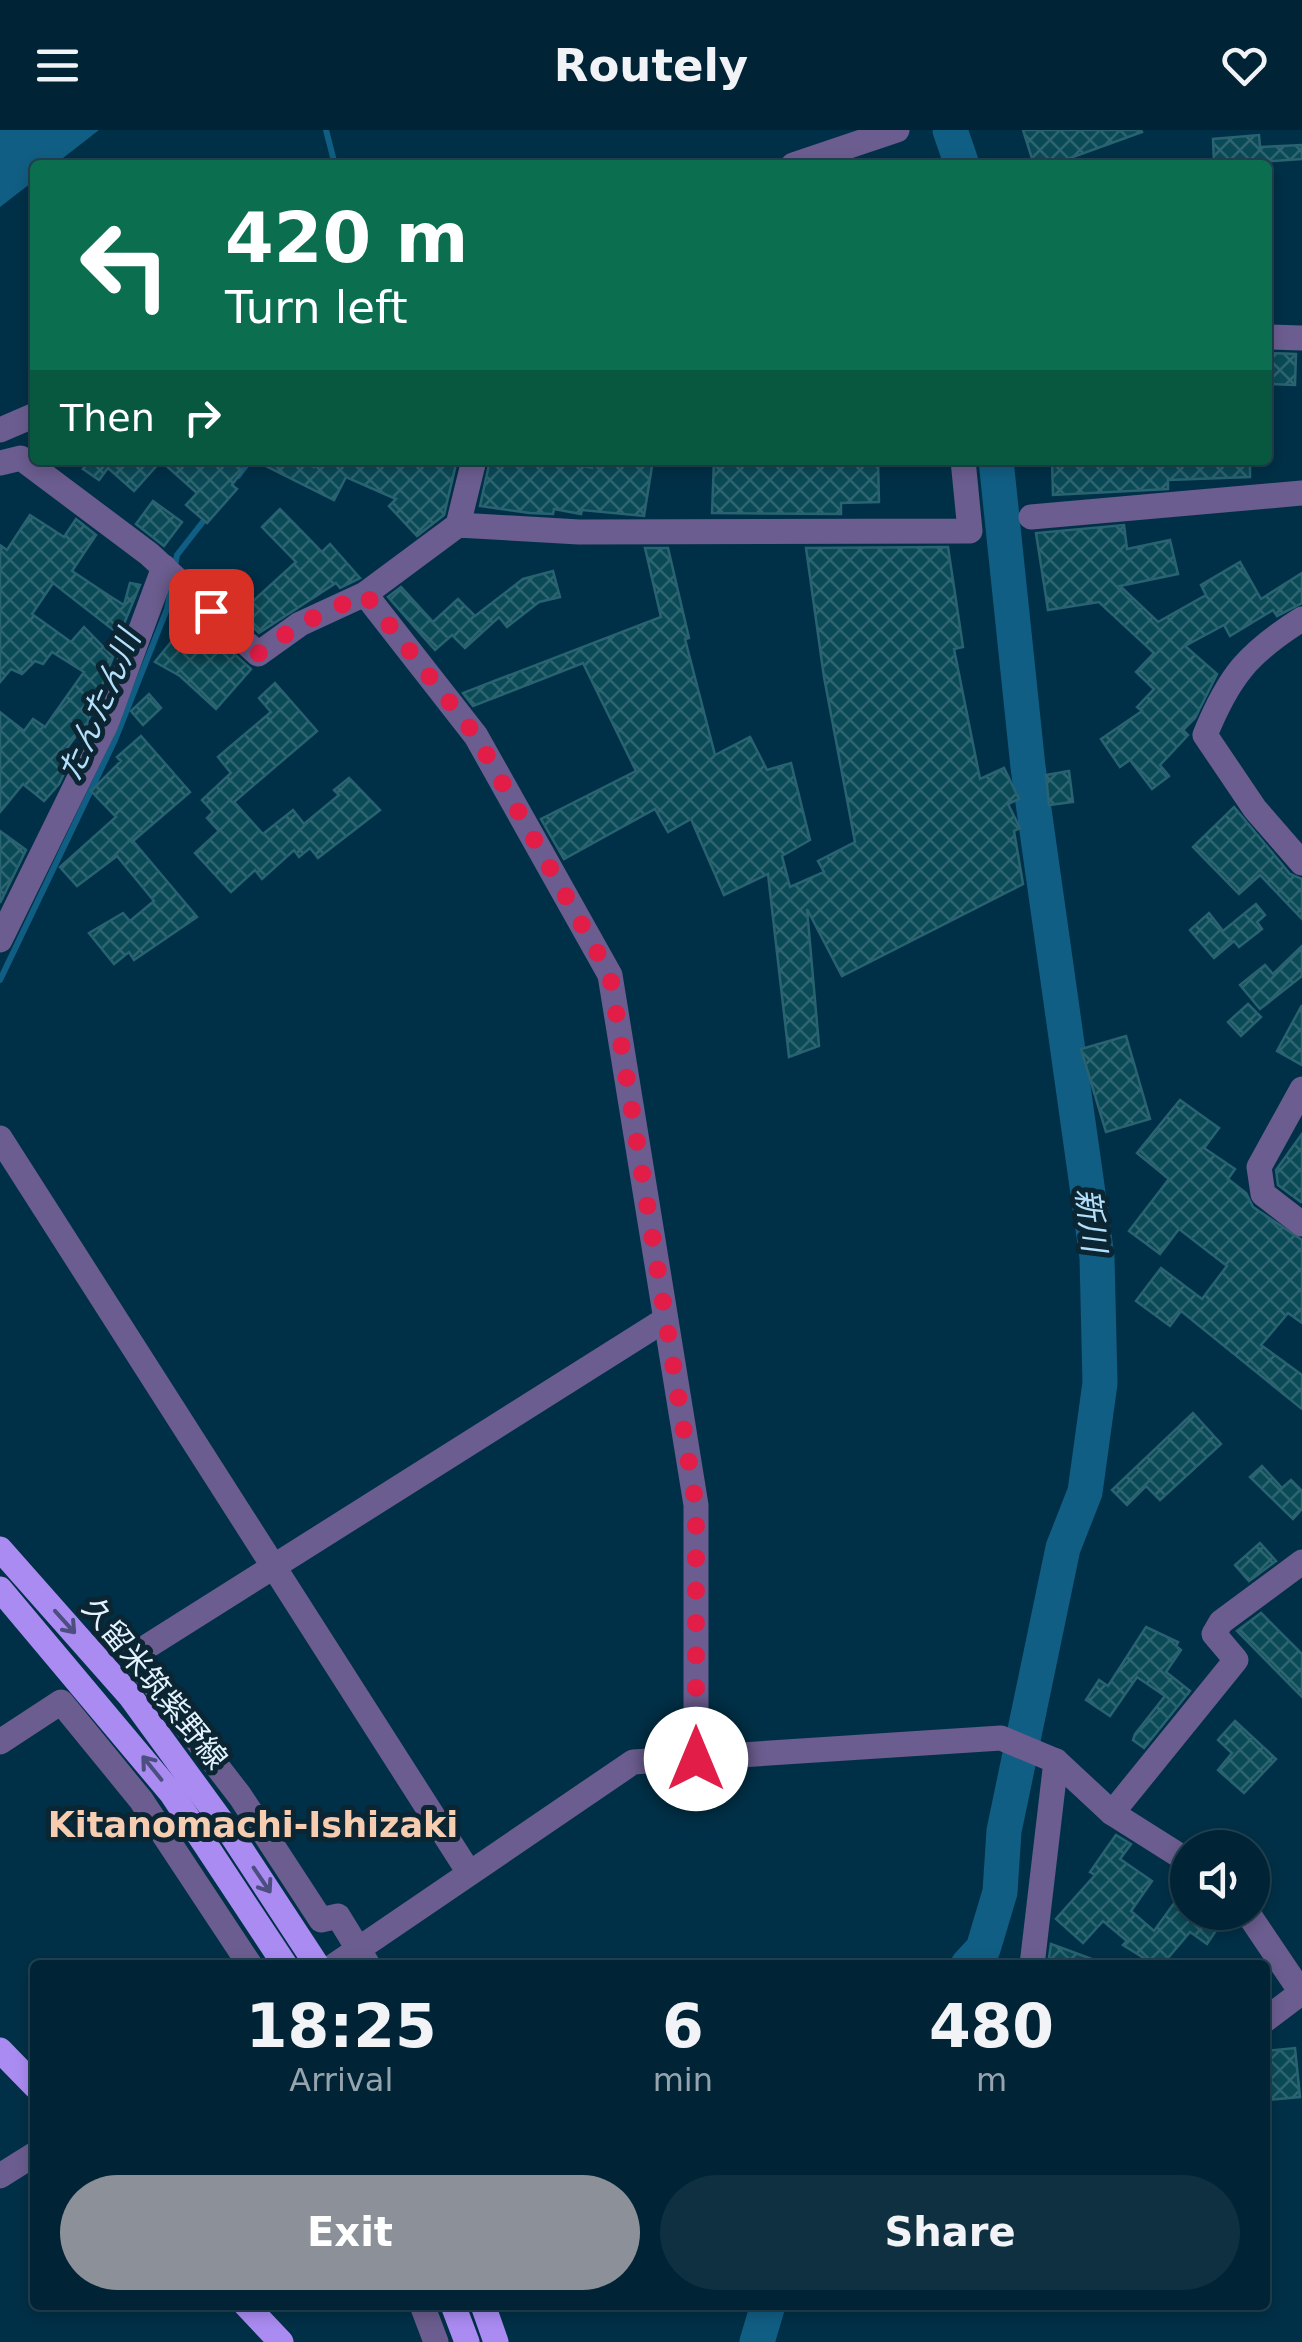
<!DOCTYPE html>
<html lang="en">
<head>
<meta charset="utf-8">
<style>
	:root { --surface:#002435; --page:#0e3041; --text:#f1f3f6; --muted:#95a4ad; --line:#224150; --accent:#8c9099 }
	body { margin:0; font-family:"DejaVu Sans","Noto Sans JP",sans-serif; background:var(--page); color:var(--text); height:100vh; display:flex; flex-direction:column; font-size:38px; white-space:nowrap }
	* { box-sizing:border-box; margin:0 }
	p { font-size:32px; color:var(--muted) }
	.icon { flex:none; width:55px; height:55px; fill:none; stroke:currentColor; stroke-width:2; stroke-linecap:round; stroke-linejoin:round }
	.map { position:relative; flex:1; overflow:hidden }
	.sheet { position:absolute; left:30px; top:1830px; width:1240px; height:350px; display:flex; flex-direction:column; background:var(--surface); border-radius:10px; box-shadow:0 5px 15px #0003,0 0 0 2px var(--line) }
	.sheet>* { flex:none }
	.top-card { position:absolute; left:30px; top:30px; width:1242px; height:305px; border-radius:10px; box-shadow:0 5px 15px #0003,0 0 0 2px var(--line); background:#0b6e4f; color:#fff; overflow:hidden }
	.tools { position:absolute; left:1170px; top:1700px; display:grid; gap:20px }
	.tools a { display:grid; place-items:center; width:100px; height:100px; border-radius:50%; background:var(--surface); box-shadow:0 5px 15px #0003,0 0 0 2px var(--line); font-size:50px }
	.pin { position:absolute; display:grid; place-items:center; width:85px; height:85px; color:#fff; margin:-42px; border-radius:20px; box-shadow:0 5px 15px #0006 }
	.me { position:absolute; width:110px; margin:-55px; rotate:0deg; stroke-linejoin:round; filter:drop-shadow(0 0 8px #0008) }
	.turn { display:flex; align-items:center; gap:35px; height:210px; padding:0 30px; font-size:45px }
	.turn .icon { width:130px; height:130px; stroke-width:2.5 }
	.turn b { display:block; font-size:70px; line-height:85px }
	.then { display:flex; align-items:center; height:95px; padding:0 30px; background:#0003; gap:20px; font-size:38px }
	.eta { display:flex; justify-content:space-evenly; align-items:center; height:170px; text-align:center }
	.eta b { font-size:60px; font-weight:800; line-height:70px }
	.action { display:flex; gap:20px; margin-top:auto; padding:20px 30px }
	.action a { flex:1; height:115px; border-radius:60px; background:var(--accent); color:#fff; font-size:40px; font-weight:800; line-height:115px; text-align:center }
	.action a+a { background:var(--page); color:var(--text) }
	header { display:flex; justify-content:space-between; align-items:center; height:130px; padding:0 30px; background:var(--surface); font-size:45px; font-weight:800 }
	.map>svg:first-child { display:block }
	.water { fill:#115e84 }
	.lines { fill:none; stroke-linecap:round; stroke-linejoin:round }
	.stream { stroke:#115e84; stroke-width:6 }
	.river { stroke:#115e84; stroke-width:35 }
	.building { fill:url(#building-cross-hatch); stroke:#296270; stroke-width:2.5 }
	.minor { stroke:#6b5d8f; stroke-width:25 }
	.major { stroke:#aa8bf2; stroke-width:25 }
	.oneway { stroke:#4b4e7f }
	.route { stroke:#e11d48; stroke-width:18; stroke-dasharray:0 32.4 }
	.labels { text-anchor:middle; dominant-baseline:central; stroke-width:10; stroke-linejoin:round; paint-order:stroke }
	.street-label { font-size:30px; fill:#e3f2fc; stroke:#0b2533 }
	.water-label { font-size:32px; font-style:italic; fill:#b4dffa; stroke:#0b2533 }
	.quarter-label { font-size:35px; font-weight:bold; fill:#f6cdb0; stroke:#0b2533 }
</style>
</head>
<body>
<header><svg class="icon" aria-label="menu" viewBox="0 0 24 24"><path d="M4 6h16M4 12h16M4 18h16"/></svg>Routely<svg class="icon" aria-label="heart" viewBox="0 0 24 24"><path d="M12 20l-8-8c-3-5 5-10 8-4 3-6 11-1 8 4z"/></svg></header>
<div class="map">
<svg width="1302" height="2212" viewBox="0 0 1302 2212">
	<defs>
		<pattern id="building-cross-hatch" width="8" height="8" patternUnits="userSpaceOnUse" patternTransform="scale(2.5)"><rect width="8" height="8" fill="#0a4a57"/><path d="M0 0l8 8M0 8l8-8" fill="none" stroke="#2e6570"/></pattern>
	</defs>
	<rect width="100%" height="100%" fill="#003047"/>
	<polygon class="water" points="0,0 99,0 54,35 35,35 35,50 0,77"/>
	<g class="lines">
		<g class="stream">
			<polyline points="326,0 335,35"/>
			<polyline points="238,346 250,330"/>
			<polyline points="175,436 177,425 209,384"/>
			<polyline points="0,850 115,610 167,479 172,453"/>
		</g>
		<g class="river">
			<polyline points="950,0 962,35"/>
			<polyline points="968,1835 983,1819 1000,1762 1004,1701 1063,1418 1085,1362 1100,1253 1097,1127 1028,637 996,330"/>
			<polyline points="757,2212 768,2175"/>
		</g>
	</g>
	<g class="building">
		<polygon points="1023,0 1141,0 1142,2 1051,35 1034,35"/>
		<polygon points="1259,5 1260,17 1302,15 1302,29 1214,35 1213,9"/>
		<polygon points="1268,223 1296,224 1295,255 1268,254"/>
		<polygon points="90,330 232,330 242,341 232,355 237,359 207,393 186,375 197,363 161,331 134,361 108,338 99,350 83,339"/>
		<polygon points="254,330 300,330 314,337 316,333 310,330 457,330 444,385 417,406 389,376 396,369 346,347 334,370"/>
		<polygon points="490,330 561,330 592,338 593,330 653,330 644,386 582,380 581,384 554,379 553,384 530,383 480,376"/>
		<polygon points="714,330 878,330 879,372 841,373 841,384 712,383"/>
		<polygon points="1052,330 1250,330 1250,347 1168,350 1168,359 1053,365"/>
		<polygon points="153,371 182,392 164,416 136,394"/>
		<polygon points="280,379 322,422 330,414 360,448 340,458 336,453 259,503 239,484 296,432 262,397"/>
		<polygon points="30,385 64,407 76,389 96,405 72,441 108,465 124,475 130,453 140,455 114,518 116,502 53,453 32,484 71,512 84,497 113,527 84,602 81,599 62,625 70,631 59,654 44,671 23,654 0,682 0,582 24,601 33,589 45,597 84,542 52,522 43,534 35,531 22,544 11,539 0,552 0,415 7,420"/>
		<polygon points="1124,395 1127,419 1170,410 1178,444 1120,456 1158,492 1206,465 1201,455 1240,432 1261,469 1302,443 1302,473 1277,486 1273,480 1230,506 1224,495 1185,516 1217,544 1195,588 1183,600 1188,605 1160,635 1169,646 1152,659 1130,630 1120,637 1101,609 1142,581 1137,577 1154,559 1136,542 1154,523 1099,472 1048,480 1036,403"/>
		<polygon points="948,417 963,517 954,519 980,649 1004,638 1019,669 1008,674 1020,698 1014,701 1023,754 842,846 807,779 819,916 789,927 768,744 724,765 691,689 668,702 655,679 564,729 541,689 636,641 583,533 473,576 463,563 661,487 645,418 668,418 689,508 685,509 715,625 750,607 767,640 791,633 810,710 782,726 790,757 824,742 818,731 855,712 824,547 806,418"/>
		<polygon points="553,441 560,467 539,472 507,497 499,487 465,518 452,505 435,520 388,467 401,457 433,492 458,469 475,486 523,449"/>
		<polygon points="192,486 251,539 216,579 180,546 155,532"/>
		<polygon points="275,553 317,601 234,672 263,704 293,680 304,694 339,665 334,660 349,648 380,680 318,728 310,718 299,727 294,720 262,749 255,740 231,762 195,723 219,701 207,688 213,682 202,670 231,643 218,627 271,582 259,568"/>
		<polygon points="149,564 161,578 143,595 131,581"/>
		<polygon points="141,606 190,662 133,711 197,787 134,830 129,822 114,834 89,803 123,783 130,791 154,771 117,726 77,756 60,737 116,687 91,661 121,631 117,627"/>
		<polygon points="1069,641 1073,672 1049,675 1046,645"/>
		<polygon points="1234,677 1290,744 1302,749 1302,789 1260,745 1239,764 1193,717"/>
		<polygon points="0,701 26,720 0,773"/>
		<polygon points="1256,774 1265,785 1257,792 1262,799 1239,817 1234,811 1214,828 1190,800 1209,783 1223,801"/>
		<polygon points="1302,816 1302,846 1260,879 1240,855 1265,835 1273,844"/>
		<polygon points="1248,874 1261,887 1241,906 1228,892"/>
		<polygon points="1302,875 1302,935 1277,921"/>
		<polygon points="1126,906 1150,989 1106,1002 1081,919"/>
		<polygon points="1180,970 1219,998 1204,1018 1235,1039 1228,1049 1246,1063 1253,1077 1302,1110 1302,1193 1288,1183 1261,1215 1302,1245 1302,1279 1181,1181 1170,1196 1136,1171 1161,1138 1202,1169 1227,1136 1179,1099 1160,1124 1129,1101 1169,1049 1137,1023"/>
		<polygon points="1302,1004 1302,1071 1301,1072 1278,1055 1276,1040"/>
		<polygon points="1193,1283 1221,1314 1160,1370 1146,1356 1127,1375 1112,1360"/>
		<polygon points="1262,1336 1282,1358 1291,1350 1302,1361 1302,1379 1293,1389 1250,1347"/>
		<polygon points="1260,1413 1276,1431 1249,1451 1235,1435"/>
		<polygon points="1261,1483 1302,1524 1302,1567 1237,1501"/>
		<polygon points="1146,1497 1178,1512 1176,1516 1181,1520 1166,1542 1190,1561 1144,1618 1133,1610 1135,1604 1165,1566 1137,1547 1110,1586 1086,1570 1099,1550 1108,1556"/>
		<polygon points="1235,1591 1276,1629 1244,1663 1218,1640 1232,1623 1218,1610"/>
		<polygon points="1116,1705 1131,1714 1120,1729 1152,1751 1131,1781 1154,1801 1188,1754 1188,1782 1206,1782 1221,1793 1207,1814 1190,1802 1162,1835 1155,1835 1123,1815 1127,1811 1103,1791 1083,1813 1056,1789 1095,1745 1090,1742"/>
		<polygon points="1051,1814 1103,1833 1103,1835 1048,1835"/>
		<polygon points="1295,1918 1300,1967 1267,1970 1265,1921"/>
	</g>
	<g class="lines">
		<g class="minor">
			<polyline points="793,35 897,0"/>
			<polyline points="1268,207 1302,208"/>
			<polyline points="0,300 35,285"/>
			<polyline points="0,333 21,328 149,424 258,524 300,494 365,464 458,395 579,402 970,401 963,330"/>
			<polyline points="1031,387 1302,363"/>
			<polyline points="458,395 474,330"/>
			<polyline points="365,464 476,606 610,845 696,1375 696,1629"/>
			<path d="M1302,489C1248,523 1229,546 1205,605L1255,679L1302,733"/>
			<polyline points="0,810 106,594 164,437"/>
			<polyline points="1302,959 1259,1037 1263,1064 1302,1094"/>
			<polyline points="0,1008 468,1741"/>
			<polyline points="0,1612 61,1572 141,1670 250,1835"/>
			<polyline points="1112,1683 1236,1530 1214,1504 1221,1492 1302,1432"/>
			<polyline points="1247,1782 1301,1862"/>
			<polyline points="335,1835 633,1632 1001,1608 1056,1631 1112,1683 1188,1731"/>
			<polyline points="368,1835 338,1786 321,1790 240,1666 132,1526 663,1191"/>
			<polyline points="1032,1835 1056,1631"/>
			<polyline points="1265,1890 1302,1862"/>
			<polyline points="0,2046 35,2024"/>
			<polyline points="422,2175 436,2212"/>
		</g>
		<g class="major">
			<polyline points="0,1419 130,1566 233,1707 317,1835"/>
			<polyline points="0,1459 172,1664 285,1835"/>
			<polyline points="0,1920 35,1956"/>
			<polyline points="246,2175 281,2212"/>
			<polyline points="453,2175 467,2212"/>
			<polyline points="483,2175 496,2212"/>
		</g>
	</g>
	<defs><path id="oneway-shaft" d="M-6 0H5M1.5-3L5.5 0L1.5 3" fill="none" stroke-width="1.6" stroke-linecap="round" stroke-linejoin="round" transform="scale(2.5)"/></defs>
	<g class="oneway">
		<use href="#oneway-shaft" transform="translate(65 1492) rotate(48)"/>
		<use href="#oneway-shaft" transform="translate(152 1638) rotate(-129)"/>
		<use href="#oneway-shaft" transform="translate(262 1750) rotate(56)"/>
	</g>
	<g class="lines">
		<polyline class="route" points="211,481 258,524 300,494 365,464 476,606 610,845 696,1376 696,1629"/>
	</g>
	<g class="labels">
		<g class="street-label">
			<text transform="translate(155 1553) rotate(51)">久留米筑紫野線</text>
		</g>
		<g class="water-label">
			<text transform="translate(99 576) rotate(-67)">たんたん川</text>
			<text transform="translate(1091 1090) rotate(83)">新川</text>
		</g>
		<g class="quarter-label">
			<text x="253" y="1695">Kitanomachi-Ishizaki</text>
		</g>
	</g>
</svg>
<div class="tools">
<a><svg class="icon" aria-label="sound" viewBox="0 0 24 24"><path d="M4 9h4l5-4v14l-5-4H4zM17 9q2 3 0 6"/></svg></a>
</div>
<div class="pin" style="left:211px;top:481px;background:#d93025"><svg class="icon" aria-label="arrive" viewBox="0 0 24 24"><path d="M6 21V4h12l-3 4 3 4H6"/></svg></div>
<svg class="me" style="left:696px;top:1629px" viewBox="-20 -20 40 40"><circle r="19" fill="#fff"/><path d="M0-13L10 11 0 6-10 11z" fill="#e11d48"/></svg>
<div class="top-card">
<div class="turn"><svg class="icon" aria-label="left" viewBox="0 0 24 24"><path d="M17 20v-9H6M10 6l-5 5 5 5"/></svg><div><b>420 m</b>Turn left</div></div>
<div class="then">Then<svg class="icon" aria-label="right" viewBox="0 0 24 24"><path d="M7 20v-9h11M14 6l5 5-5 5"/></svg></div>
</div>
<section class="sheet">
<div class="eta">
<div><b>18:25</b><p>Arrival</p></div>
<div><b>6</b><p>min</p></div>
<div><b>480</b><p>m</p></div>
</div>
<div class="action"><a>Exit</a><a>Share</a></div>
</section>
</div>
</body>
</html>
